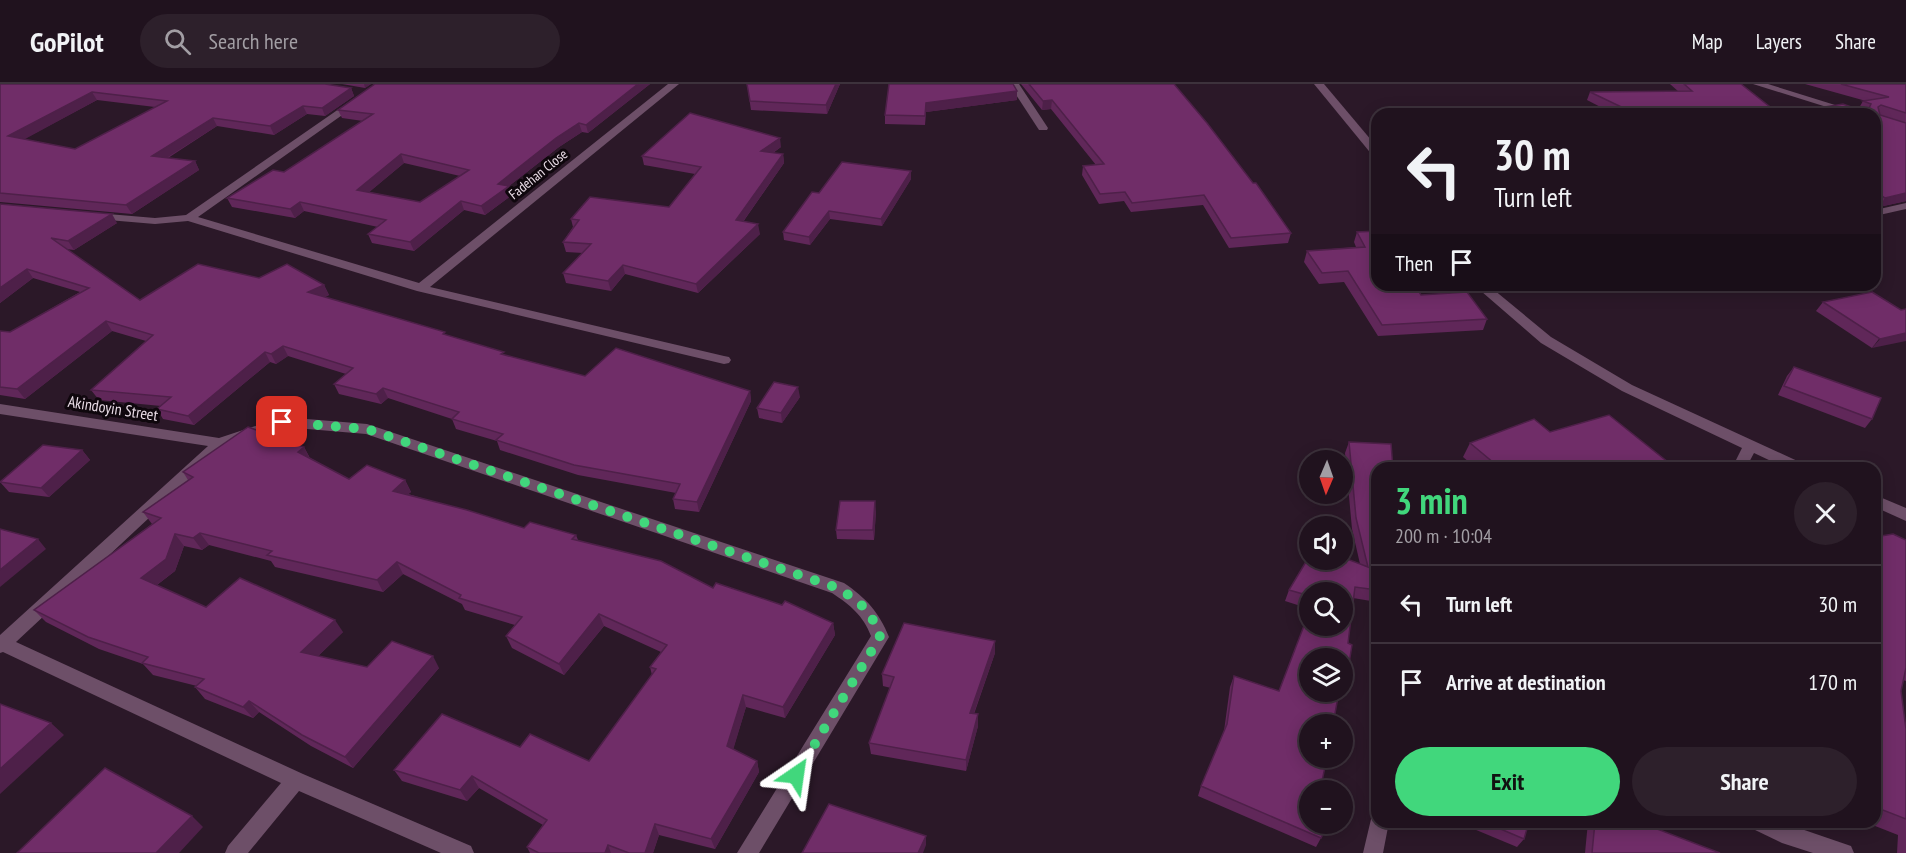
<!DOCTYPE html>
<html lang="en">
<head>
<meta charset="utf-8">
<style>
	:root { --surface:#20121e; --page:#2d202b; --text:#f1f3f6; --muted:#a29ea4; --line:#3d323c; --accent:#41d77c }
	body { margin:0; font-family:"PT Sans Narrow",sans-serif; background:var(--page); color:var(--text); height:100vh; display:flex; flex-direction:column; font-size:22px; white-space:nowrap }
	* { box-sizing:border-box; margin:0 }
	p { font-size:20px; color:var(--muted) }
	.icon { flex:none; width:33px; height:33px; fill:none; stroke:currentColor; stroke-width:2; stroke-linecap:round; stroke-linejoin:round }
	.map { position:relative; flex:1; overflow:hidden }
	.panel { position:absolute; left:1371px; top:378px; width:510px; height:366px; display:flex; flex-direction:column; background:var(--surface); border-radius:18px; box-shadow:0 3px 15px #0003,0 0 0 2px var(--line) }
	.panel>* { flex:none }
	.banner { position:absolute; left:1371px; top:24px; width:510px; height:183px; border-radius:18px; box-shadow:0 3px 15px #0003,0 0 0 2px var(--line); background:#20121e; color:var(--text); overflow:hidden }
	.needle { width:39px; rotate:182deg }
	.buttons { position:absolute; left:1299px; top:366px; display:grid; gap:12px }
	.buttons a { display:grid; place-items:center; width:54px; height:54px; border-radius:50%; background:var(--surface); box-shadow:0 3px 15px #0003,0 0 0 2px var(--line); font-size:30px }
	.pin { position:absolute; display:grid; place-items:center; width:51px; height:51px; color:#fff; margin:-26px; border-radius:12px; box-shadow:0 3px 9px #0006 }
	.me { position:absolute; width:66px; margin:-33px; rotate:32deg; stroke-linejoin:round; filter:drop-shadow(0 0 4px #0008) }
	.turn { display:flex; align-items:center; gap:21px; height:126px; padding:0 24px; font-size:27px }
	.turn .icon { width:78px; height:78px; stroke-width:2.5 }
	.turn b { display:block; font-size:42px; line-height:51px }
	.then { display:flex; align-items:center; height:57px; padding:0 24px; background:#0003; gap:12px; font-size:22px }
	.round { display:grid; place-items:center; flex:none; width:63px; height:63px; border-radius:32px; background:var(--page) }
	.head { display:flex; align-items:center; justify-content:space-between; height:102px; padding:0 24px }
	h1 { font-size:36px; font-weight:600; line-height:45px; color:var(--accent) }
	.button { display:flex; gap:12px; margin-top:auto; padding:12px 24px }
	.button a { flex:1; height:69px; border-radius:36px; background:var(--accent); color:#111; font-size:24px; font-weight:600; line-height:69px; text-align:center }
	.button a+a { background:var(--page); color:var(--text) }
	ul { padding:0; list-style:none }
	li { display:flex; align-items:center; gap:18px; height:78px; padding:0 24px; border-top:2px solid var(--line) }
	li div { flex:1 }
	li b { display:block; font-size:22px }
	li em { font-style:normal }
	header { display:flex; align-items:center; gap:36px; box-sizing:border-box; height:84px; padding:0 30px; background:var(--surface); border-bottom:2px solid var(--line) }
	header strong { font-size:28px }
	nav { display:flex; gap:33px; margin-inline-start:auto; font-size:21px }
	.search { width:420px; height:54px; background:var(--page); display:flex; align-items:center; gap:15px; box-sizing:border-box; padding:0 21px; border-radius:33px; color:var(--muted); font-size:22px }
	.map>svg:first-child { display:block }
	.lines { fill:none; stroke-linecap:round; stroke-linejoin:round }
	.minor { fill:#6d4f68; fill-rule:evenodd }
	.wall { fill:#602759; fill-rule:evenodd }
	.shaded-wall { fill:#4e2049 }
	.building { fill:#702d68; stroke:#4e2049; stroke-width:1.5; fill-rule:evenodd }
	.route { stroke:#41d77c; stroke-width:10; stroke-dasharray:0 18 }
	.labels { text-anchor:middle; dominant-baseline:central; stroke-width:6; stroke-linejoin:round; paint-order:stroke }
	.far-street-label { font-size:14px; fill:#eadde7; stroke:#0f070d }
	.street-label { font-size:16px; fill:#eadde7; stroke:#0f070d }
</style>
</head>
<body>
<header>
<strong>GoPilot</strong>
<div class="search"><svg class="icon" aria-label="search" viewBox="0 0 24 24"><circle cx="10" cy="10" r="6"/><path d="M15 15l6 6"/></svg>Search here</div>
<nav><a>Map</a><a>Layers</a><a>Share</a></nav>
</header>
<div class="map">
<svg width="1906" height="769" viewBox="0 0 1906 769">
	<rect width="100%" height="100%" fill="#2b1828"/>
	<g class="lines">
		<g class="minor">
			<polygon points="375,0 386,0 198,133 419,199 668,0 679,0 430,203 724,272 729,273 731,276 729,279 724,280 417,207 188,137 155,140 96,135 90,132 96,129 155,134 186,131"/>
			<polygon points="1009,0 1019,0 1048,44 1047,46 1039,46"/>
			<polygon points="1314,0 1324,0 1377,63 1377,73 1373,72"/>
			<polygon points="1753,0 1768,0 1864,30 1849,30"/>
			<polygon points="1906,119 1906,125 1875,132 1875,126"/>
			<polygon points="1474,201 1488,201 1551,253 1632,301 1804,380 1806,384 1786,384 1754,369 1746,384 1732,384 1742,364 1622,307 1541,259"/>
			<path d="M0,320L219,354L283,333L367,340L844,499C866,514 879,528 889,553L759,769H737L871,552C863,531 850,521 832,509L366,350L284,343L225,363L16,558L303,690L471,762L474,769H441L299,707L248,769H225L228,762L281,699L3,568L0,569V551L208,362L0,330Z"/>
			<polygon points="1875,411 1906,424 1906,437 1875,423"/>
			<polygon points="1377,729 1377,738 1389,738 1383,769 1363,769 1372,731"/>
			<polygon points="1750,738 1781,738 1851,762 1854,769 1813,769 1782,759 1753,745"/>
		</g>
	</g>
	<g class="wall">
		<path d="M0,0L351,4L354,12L325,32L307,30L274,51L217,42L168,74L195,77L199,86L132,130L0,118ZM97,16L155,23L75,65L24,55Z"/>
		<polygon points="342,0 371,0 365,4"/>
		<path d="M375,0H650L588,49L582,48L559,63L509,102L512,111L485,131L464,126L414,167L372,159L368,150L378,143L304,127L295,134L232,123L227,114L284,88L363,37L342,34L338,26ZM404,79L460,92L420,118L369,108Z"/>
		<polygon points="747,0 840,0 827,30 751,26"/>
		<polygon points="1021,0 1174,0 1291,149 1288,159 1229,164 1203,121 1131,128 1124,117 1099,120 1082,91 1083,82 1096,81 1051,25 1042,26"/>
		<polygon points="1670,0 1741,0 1779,30 1614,30 1587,16 1590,8 1679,8"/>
		<polygon points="1805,0 1906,0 1906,118 1906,117 1879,123 1875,120 1875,30 1854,24 1859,24 1863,17 1866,17"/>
		<polygon points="1017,7 1017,16 926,28 925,41 885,40 885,31"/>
		<polygon points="781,63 773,69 783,70 784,79 743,138 760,150 698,209 625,190 611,207 566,199 563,189 583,169 566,168 563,158 573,143 571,135 669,123 695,90 644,81 642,72"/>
		<polygon points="911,95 882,142 830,135 810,161 784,156 783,148 819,109"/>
		<polygon points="0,120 117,139 74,166 66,165 140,216 259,194 324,201 329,211 325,213 447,251 505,271 585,292 750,307 751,317 699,428 675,425 673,415 676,409 578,391 500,366 497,357 456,345 452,335 388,314 381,320 339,310 334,300 346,290 288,272 276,280 270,278 194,341 163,335 157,325 161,322 99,316 91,306 146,257 112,247 25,315 0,311 0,247 10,248 80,208 33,194 0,219"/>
		<polygon points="1357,148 1421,211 1487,235 1483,246 1378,252 1344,198 1319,200 1304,178 1307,167 1356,163 1354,158"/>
		<polygon points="1823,218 1901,226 1872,264 1816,227"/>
		<polygon points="1794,283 1872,335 1865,344 1778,311 1787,292"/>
		<polygon points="800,313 782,339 759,334 757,324"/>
		<polygon points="1550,348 1673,384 1476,384 1463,373 1470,359"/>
		<polygon points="1349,358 1377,384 1377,518 1353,514 1348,559 1347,592 1342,602 1342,574 1322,697 1321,754 1316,763 1198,712 1201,702 1224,647 1230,603 1234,592 1279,607 1342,542 1310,508 1310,525 1285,517 1289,506 1360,480 1352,445 1345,369"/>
		<polygon points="304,363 310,374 349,395 405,396 411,408 408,410 524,444 576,451 578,456 713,504 833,539 835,551 785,634 746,623 733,665 757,677 759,688 715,765 659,751 653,769 530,769 527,763 543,741 479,704 467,717 402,697 394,686 520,663 589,677 652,591 650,583 661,568 604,542 564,591 512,564 506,552 515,541 465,526 462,520 403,490 383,508 275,483 271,477 209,461 202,466 184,462 175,487 157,501 206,523 343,548 318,572 367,583 439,584 353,684 311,662 259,628 253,634 205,615 195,603 197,602 153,591 143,580 99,565 46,538 34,526 152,440 143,428 188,396 183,388"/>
		<polygon points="82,366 90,376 49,413 9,408 0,398"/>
		<polygon points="876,427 874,456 837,455 836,446"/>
		<polygon points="1875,453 1906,456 1906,597 1903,596 1901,607 1906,645 1906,769 1897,769 1898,751 1865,738 1875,738"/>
		<polygon points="995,569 974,630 978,642 966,687 871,670 869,659 891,604 883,602 882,590"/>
		<polygon points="1457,738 1529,738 1524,755 1517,763"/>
		<polygon points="1588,738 1639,738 1720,769 1585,769"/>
	</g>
	<g class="shaded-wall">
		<polygon points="364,0 371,0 365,4"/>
		<polygon points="638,0 650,0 588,49 586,41"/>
		<polygon points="836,0 840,0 827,30 826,21"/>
		<polygon points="351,4 354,12 325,32 322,24"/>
		<polygon points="1017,7 1017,16 926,28 925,41 926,19"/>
		<polygon points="92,8 97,16 14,61 8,52"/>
		<polygon points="1052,16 1051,25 1042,26 1043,17"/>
		<polygon points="303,22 307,30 274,51 270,42"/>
		<polygon points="213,34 217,42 157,80 152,72"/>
		<polygon points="579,39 582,48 559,63 509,102 512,111 485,131 481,122 498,100 556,54"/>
		<polygon points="780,54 781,63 762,76 761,67"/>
		<polygon points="401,70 404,79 361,115 357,106"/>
		<polygon points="783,70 784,79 737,146 736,136"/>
		<polygon points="195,77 199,86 132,130 126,121"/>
		<polygon points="911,87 911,95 882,142 881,135"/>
		<polygon points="1906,109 1906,117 1879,123 1885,114"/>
		<polygon points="461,117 464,126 414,167 410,158"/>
		<polygon points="300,118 304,127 295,134 290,125"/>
		<polygon points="829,127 830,135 810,161 809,153"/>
		<polygon points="112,130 117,139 74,166 68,157"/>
		<polygon points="758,140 760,150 698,209 696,200"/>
		<polygon points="623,181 625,190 611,207 608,197"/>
		<polygon points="27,185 33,194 0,219 0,204"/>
		<polygon points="324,201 329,211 313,217 308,208"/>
		<polygon points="106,237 112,247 25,315 17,305"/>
		<polygon points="1906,249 1906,257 1872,264 1880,255"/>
		<polygon points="283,262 288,272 276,280 271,270"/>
		<polygon points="265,268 270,278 194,341 188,332"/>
		<polygon points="798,303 800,313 782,339 781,329"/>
		<polygon points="383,304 388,314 381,320 376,310"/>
		<polygon points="750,307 751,317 699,428 697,418"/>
		<polygon points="304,363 310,375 298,368"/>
		<polygon points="82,366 90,376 49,413 41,404"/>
		<polygon points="405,396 411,408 399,418 393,407"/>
		<polygon points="875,417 876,427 874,456 873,446"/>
		<polygon points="200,449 209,461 202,466 193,454"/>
		<polygon points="175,450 184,462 175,487 150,506 141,494"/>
		<polygon points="38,455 46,465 0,503 0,486"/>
		<polygon points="397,478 403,490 383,508 377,496"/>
		<polygon points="599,530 604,542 564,591 559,580"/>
		<polygon points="335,536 343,548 310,580 301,568"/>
		<polygon points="833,539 835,551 785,634 783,623"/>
		<polygon points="995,557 995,569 970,640 970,629"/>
		<polygon points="433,572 439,584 353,684 345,673"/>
		<polygon points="743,611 746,623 731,673 727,662"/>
		<polygon points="249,617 259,628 253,634 243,623"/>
		<polygon points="978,630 978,642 966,687 966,676"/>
		<polygon points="51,639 64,651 0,710 0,685"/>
		<polygon points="757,677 759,688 715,765 711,755"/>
		<polygon points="472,692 479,704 467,717 460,706"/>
		<polygon points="192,732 203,743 179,769 156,769"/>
		<polygon points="655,740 659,751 653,769 645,769"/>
		<polygon points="926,752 926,761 923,769 918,769"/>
		<polygon points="608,761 611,769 605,769"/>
	</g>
	<g class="building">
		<path d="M0,0H325L351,4L322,24L303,22L270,42L213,34L152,72L195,77L126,121L0,109ZM92,8L167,17L75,65L8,52Z"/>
		<path d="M375,0H638L586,41L579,39L556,54L498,100L509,102L481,122L461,117L410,158L368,150L386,136L300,118L290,125L227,114L273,86L284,88L373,30L338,26ZM401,70L469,86L420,118L357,106Z"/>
		<polygon points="747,0 836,0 826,21 750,17"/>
		<polygon points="889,0 1013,0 1017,7 926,19 925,32 885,31"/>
		<polygon points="1029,0 1174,0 1207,39 1253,99 1256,99 1291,149 1231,154 1204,111 1132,119 1125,108 1100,110 1083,82 1104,80 1052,16 1043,17"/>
		<polygon points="1684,0 1741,0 1779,30 1636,30 1590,8 1692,7"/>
		<polygon points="1841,0 1906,0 1906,29 1881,21 1878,23 1880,31 1906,39 1906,109 1885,114 1875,108 1875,30 1782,30 1843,20 1854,24 1869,24 1871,20 1863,17 1889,13"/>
		<polygon points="690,29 780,54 761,67 783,70 736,136 758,140 696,200 623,181 608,197 563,189 591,160 563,158 579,136 571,135 590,113 669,123 701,83 642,72"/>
		<polygon points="842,78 911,87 881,135 829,127 809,153 783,148 812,108 819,109"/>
		<polygon points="0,120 112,130 68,157 51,154 140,216 198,180 259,194 287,180 324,201 308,208 445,248 443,250 504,268 501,270 585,292 616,264 750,307 697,418 673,415 680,400 574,381 496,356 503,350 452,335 459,328 383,304 376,310 334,300 353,284 283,262 271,270 265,268 188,332 157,325 171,313 91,306 153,251 106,237 17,305 0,303 0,247 10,248 89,204 27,185 0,204"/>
		<polygon points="1377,147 1377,201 1415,201 1421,211 1467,208 1487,235 1382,241 1348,187 1322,189 1307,167 1365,163 1357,148"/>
		<polygon points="1872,208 1901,226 1906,225 1906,249 1880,255 1823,218"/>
		<polygon points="1794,283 1881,314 1872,335 1784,302"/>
		<polygon points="774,298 798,303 781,329 757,324"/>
		<polygon points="1609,331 1674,383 1670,384 1500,384 1470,359 1534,335 1550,348"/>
		<polygon points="248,343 304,363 298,368 349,395 367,381 405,396 393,407 467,426 524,444 530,438 576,451 572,455 661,477 713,504 716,499 782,521 785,517 833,539 783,623 743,611 727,662 757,677 711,755 655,740 645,769 629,769 608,761 605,769 539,769 527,763 547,736 472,692 460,706 394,686 442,630 520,663 530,650 589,677 656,585 650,583 667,561 599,530 559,580 506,552 522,533 459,514 461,511 397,478 377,496 267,471 272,467 200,449 193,454 175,450 166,475 141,494 206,523 240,494 335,536 301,568 367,583 392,557 433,572 345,673 302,651 249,617 243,623 195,603 204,595 142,579 148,573 88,553 34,526 161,434 143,428 193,393 183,388"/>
		<polygon points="1349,358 1391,360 1393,384 1377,384 1377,506 1355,503 1348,559 1352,561 1347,592 1342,591 1342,574 1310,574 1310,608 1339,608 1333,640 1310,640 1310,674 1327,674 1322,697 1342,706 1310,706 1310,740 1328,740 1321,754 1201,702 1227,640 1234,592 1279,607 1310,526 1310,542 1342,542 1342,508 1310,508 1310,512 1289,506 1310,471 1310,476 1342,476 1342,473 1368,483 1356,434"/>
		<polygon points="43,361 82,366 41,404 0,398"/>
		<polygon points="840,417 875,417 873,446 836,446"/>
		<polygon points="0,445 38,455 0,486"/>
		<polygon points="1893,450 1906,456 1906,584 1901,607 1906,645 1906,735 1875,723 1875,453"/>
		<polygon points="904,539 995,557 970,629 978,630 966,676 869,659 894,593 882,590"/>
		<polygon points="0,620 51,639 0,685"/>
		<polygon points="105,684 192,732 156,769 17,769"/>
		<polygon points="829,720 926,752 918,769 802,769"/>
		<polygon points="1484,738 1529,738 1524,755"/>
		<polygon points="1595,738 1639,738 1720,769 1592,769"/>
	</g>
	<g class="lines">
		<path class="route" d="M282,338L367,345L838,504C862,520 871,526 880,553L796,691"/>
	</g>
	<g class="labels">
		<g class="far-street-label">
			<text transform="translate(538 90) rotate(-39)">Fadehan Close</text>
		</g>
		<g class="street-label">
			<text transform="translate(113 324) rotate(9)">Akindoyin Street</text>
		</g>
	</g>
</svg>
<div class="buttons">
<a><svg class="needle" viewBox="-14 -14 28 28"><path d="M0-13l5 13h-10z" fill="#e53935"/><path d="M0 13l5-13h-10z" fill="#a29ea4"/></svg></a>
<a><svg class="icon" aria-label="sound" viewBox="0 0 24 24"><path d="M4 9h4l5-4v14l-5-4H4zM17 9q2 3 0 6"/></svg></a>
<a><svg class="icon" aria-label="search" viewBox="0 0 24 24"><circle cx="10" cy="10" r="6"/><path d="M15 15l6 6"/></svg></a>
<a><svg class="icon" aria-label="layers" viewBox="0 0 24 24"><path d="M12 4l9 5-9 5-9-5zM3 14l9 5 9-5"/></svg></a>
<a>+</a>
<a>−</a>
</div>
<div class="pin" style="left:282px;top:338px;background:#d93025"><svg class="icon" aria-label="arrive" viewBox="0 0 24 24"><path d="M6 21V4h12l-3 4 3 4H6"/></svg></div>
<svg class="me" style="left:796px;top:691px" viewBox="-20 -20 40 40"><path d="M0-17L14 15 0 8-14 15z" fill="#41d77c" stroke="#fff" stroke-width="4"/></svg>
<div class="banner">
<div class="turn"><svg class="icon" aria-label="left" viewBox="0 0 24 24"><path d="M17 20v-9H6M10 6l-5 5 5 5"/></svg><div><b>30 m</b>Turn left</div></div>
<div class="then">Then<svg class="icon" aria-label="arrive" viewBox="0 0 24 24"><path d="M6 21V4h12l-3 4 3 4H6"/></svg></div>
</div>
<section class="panel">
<div class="head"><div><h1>3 min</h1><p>200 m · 10:04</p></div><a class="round"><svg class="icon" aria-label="close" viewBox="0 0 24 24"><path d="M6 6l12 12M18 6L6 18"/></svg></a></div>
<ul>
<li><svg class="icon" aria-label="left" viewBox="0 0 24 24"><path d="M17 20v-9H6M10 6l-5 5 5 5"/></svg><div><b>Turn left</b></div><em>30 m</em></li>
<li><svg class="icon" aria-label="arrive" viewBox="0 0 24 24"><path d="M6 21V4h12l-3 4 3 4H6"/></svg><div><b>Arrive at destination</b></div><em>170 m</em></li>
</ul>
<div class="button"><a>Exit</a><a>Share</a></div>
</section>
</div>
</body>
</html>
